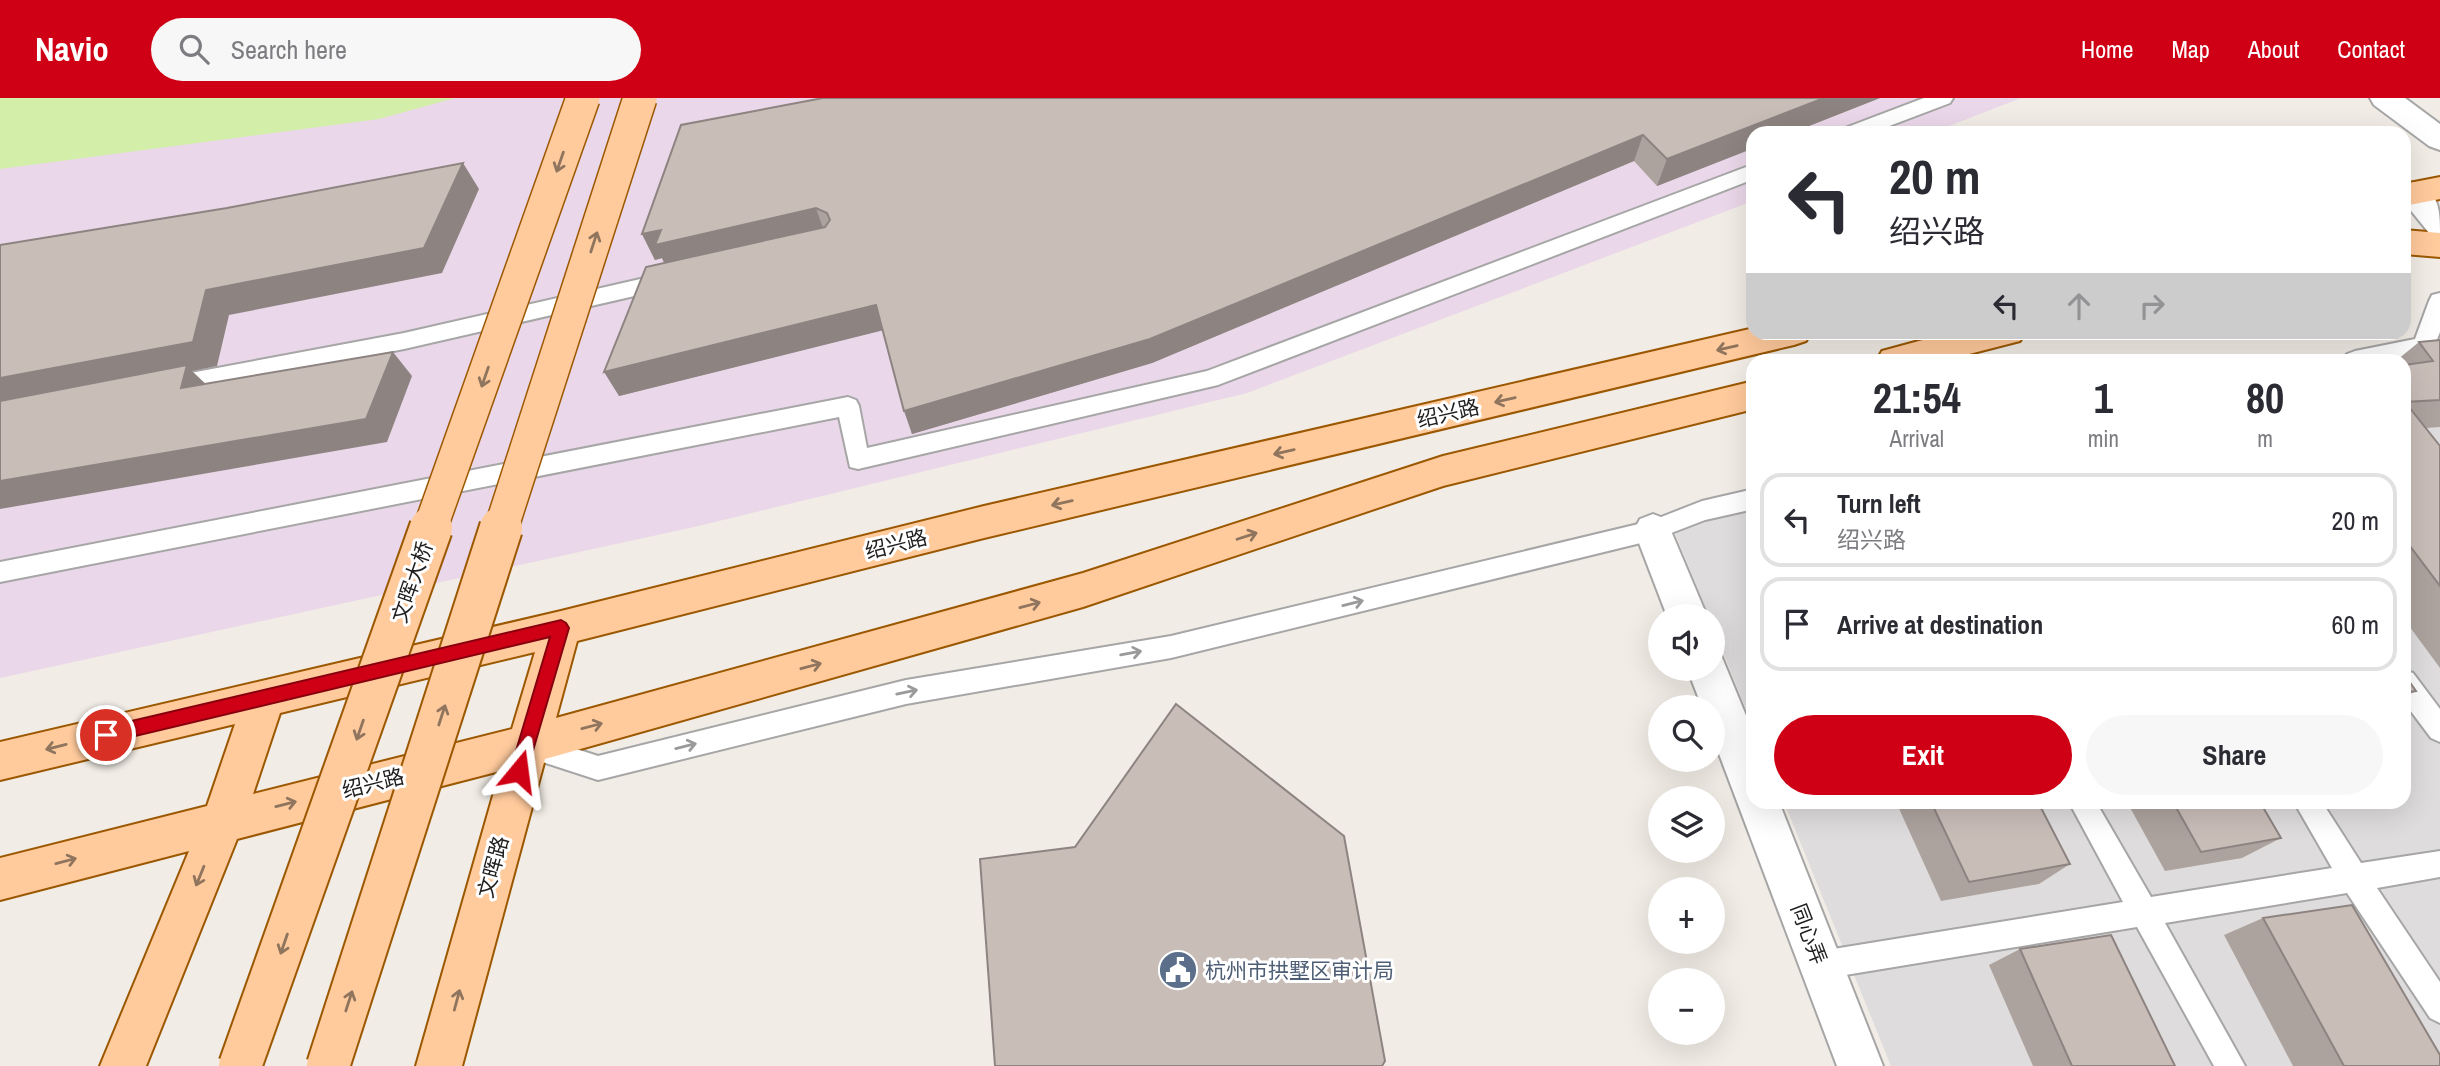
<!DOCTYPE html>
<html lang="en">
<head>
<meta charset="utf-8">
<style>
	:root { --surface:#fff; --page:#f7f7f7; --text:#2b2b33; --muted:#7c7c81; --line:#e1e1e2; --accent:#cf0015 }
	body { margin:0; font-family:"Archivo Narrow","Noto Sans SC",sans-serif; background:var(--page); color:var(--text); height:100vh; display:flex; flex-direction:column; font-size:26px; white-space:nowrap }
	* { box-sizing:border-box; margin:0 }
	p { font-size:23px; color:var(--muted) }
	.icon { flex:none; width:38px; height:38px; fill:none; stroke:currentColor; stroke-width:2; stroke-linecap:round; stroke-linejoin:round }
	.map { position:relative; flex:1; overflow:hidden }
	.sheet { position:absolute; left:1746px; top:256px; width:665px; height:455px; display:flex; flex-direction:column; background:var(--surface); border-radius:21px; box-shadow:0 7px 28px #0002 }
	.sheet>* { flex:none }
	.guide { position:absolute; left:1746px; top:28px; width:665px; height:214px; border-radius:21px; box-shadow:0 7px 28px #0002; background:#fff; color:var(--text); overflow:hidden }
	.controls { position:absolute; left:1648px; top:506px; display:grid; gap:14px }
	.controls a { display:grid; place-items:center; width:77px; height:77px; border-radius:50%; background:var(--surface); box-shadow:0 7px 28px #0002; font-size:35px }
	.pin { position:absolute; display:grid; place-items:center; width:60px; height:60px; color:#fff; margin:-30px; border:4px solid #fff; border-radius:50%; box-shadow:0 2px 7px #0007 }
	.me { position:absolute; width:77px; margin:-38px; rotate:16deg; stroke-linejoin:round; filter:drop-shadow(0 0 5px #0008) }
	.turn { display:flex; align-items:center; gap:24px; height:147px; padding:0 28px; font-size:32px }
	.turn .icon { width:91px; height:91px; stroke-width:2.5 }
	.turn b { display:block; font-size:49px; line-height:60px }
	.lanes { display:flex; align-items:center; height:66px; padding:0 28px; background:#0003; justify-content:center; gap:35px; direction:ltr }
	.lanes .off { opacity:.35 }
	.eta { display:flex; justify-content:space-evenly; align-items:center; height:119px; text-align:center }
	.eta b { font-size:42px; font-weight:700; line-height:49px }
	.action { display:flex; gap:14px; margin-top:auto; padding:14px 28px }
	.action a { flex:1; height:80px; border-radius:42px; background:var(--accent); color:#fff; font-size:28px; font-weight:700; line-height:80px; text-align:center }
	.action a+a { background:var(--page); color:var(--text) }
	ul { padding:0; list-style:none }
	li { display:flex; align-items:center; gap:21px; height:94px; margin:0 14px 10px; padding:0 14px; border:4px solid var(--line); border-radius:21px }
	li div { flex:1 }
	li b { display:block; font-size:26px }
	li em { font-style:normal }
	header { display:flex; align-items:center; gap:42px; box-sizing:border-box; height:98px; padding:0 35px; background:var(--accent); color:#fff }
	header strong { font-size:33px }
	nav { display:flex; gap:38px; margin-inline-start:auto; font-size:24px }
	.search { width:490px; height:63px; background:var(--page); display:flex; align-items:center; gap:18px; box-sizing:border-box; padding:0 24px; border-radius:38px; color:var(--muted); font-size:26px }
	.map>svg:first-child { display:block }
	.residential { fill:#dedcdc }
	.industrial { fill:#ead7e9 }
	.grass { fill:#d2eea8 }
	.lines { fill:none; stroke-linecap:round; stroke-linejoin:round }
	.service-casing { stroke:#a6a6a6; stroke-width:4 }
	.minor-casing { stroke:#a6a6a6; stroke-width:4 }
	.tertiary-casing { stroke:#a6a6a6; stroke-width:4 }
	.primary-casing { stroke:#9b5800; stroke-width:4 }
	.service { fill:#fff; fill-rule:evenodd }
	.minor { fill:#fff; fill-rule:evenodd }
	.tertiary { fill:#fff; fill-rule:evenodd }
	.primary { fill:#ffca9c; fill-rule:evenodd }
	.primary-bridge-far1-casing { stroke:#9b5800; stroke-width:36; stroke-linecap:butt }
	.primary-bridge-casing { stroke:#9b5800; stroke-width:46; stroke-linecap:butt }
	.primary-bridge-far1 { stroke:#ffca9c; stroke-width:33 }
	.primary-bridge { stroke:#ffca9c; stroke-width:42 }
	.wall { fill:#ada39e }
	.shaded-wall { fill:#8d8481 }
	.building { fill:#c9bdb8; stroke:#8d8481; stroke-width:2 }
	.oneway { stroke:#8f745e }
	.oneway2 { stroke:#9a9a9a }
	.route { fill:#cf0015; stroke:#87000e; stroke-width:2 }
	.labels { text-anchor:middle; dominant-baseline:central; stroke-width:6; stroke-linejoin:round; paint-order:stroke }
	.street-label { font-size:21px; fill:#1f1f1f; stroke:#fff }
	.service-label { font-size:21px; fill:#4e5e75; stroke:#fff; text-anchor:start }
</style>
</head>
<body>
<header>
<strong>Navio</strong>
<div class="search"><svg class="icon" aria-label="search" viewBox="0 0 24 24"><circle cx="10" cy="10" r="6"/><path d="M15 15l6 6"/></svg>Search here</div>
<nav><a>Home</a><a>Map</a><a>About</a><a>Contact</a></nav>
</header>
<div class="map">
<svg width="2440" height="968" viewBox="0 0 2440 968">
	<rect width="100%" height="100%" fill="#f1ece5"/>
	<g class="residential">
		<polygon points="2440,259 2440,968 1891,968 1784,704 2404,704 2404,262"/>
		<polygon points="1753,399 1753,629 1713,529 1713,518 1709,518 1668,418"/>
	</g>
	<polygon class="industrial" points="0,0 2021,0 1931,35 1754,35 1753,103 1247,295 694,429 0,580"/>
	<polygon class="grass" points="0,0 455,0 379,21 0,71"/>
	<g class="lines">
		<g class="service-casing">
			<g id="service">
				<polygon points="1924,0 1953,0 1950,5 1871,35 1842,35 1845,30"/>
				<polygon points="1754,66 1754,81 1218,287 858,371 850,369 839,319 0,484 0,464 848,299 856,302 859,308 867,350 1207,273"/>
				<polygon points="671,174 678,176 682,182 678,188 404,251 169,297 161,294 158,288 161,282 169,279 404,235"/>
				<polygon points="2440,195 2440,234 2432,254 2394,262 2344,262 2347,256 2355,253 2415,241 2429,203 2432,197"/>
				<polygon points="1754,391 1754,411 1705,422 1653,442 1171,560 906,606 598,682 518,656 514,647 518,638 527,635 598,658 906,582 1171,538 1651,423 1702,403"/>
				<polygon points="2404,572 2413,575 2440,611 2440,644 2431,640 2404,604"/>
				<polygon points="2069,704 2096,704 2151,799 2332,770 2294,704 2322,704 2361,765 2440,753 2440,779 2377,790 2440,884 2440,925 2430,920 2347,795 2165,825 2245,968 2214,968 2137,829 1821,881 1811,877 1807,867 1811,857 1821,853 2123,804"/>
			</g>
		</g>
		<g class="minor-casing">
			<g id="minor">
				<polygon points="2370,0 2405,0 2440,26 2440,52 2429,48 2374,7"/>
				<polygon points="1653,416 1666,421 1707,518 1667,518 1634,432 1640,421"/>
				<polygon points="1713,555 1721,557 1754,637 1754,704 1779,704 1883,968 1837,968 1713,640 1713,609 1702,609 1687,570 1713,570"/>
			</g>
		</g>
		<g class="tertiary-casing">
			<path id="tertiary" d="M2415,84C2440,92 2440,115 2440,139L2429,135L2404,104V87Z"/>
		</g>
		<g class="primary-casing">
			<g id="primary">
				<polygon points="2440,79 2440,101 2404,108 2404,86"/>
				<polygon points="2404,132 2440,135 2440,159 2404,156"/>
				<path d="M1754,230V234H1811L1806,243L1794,247L984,440L577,543L556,620L1083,475L1443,358L1754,283V311L1443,388L1083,509L545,661L462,968H416L500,673L237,741L146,968H100L189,753L0,802V760L207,708L235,626L0,682V644L561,513L984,408ZM535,554L512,631L253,696L280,615Z"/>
				<polygon points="1952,234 2025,234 2020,243 1946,262 1877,262 1882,253"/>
			</g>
		</g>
		<use href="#service" class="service"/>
		<use href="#minor" class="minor"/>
		<use href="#tertiary" class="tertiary"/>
		<use href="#primary" class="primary"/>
		<g class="primary-bridge-far1-casing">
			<g id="primary-bridge-far1">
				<polyline points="430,431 583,0"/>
				<polyline points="501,431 640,0"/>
			</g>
		</g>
		<g class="primary-bridge-casing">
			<g id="primary-bridge">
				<polyline points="240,968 431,430"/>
				<polyline points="328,968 501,430"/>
			</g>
		</g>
		<use href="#primary-bridge-far1" class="primary-bridge-far1"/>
		<use href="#primary-bridge" class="primary-bridge"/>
	</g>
	<g class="wall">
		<polygon points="1880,0 1657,88 1634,63 1152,265 912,336 883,232 619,298 664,165 662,160 655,162 642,136 681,27"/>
		<polygon points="2440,242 2440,329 2426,330 2440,348 2440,570 2404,521 2404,262 2397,262 2419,244"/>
		<polygon points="2404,576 2416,593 2404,599"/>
		<polygon points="1896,704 2038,704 2070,766 2039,786 1941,803"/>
		<polygon points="2127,704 2260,704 2281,740 2242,760 2165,773"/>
		<polygon points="2263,820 2440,968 2293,968 2224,837"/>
		<polygon points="2020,851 2175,968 2033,968 1989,867"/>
	</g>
	<g class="shaded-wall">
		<polygon points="1824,0 1880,0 1791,35 1754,35 1754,50 1657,88 1667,61"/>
		<polygon points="1643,37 1634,63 1152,265 912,336 904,313"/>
		<polygon points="463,65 479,91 442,175 229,217 217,268 192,273 211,291 0,309 0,280 206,192"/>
		<polygon points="816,110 825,136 668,172 662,160 655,162 642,136 661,132"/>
		<polygon points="876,207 884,232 619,298 604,274"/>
		<polygon points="393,254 412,278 387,344 0,411 0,383"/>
	</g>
	<g class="building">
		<polygon points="823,0 1824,0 1667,61 1643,37 1150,241 904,313 876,207 604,274 646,169 825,129 830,122 827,115 816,110 655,147 661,132 642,136 681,27"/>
		<polygon points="463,65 424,150 206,192 193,244 0,280 0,147 227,110"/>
		<polygon points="2440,242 2440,302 2405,304 2440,348 2440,488 2404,440 2404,267 2433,263 2419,244"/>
		<polygon points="393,254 366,321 0,383 0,303 187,267 181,290"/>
		<polygon points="2404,576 2416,593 2404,595"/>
		<polygon points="1176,606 1344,738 1385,963 1382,968 995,968 980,761 1075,749"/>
		<polygon points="1931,704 2038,704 2070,766 1969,784"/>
		<polygon points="2173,704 2260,704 2281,740 2201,754"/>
		<polygon points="2352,807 2440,957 2440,968 2344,968 2263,820"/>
		<polygon points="2111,837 2175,968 2072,968 2020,851"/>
	</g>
	<defs><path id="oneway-shaft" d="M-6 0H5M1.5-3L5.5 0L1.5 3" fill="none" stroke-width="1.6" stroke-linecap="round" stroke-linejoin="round" transform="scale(1.75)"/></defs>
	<g class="oneway">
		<use href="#oneway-shaft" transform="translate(560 64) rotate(109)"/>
		<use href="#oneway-shaft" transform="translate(594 144) rotate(-72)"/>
		<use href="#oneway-shaft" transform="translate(1727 250) rotate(167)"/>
		<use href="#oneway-shaft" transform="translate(485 279) rotate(109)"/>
		<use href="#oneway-shaft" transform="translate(1505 302) rotate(167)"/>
		<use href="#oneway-shaft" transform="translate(1284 354) rotate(167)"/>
		<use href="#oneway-shaft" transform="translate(1062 405) rotate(167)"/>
		<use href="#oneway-shaft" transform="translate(1247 438) rotate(-18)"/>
		<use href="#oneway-shaft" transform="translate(1030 507) rotate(-15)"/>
		<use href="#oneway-shaft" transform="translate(811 568) rotate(-15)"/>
		<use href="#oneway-shaft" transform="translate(442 617) rotate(-72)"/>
		<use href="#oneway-shaft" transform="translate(592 628) rotate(-15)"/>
		<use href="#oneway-shaft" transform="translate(360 632) rotate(109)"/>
		<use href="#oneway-shaft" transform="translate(56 649) rotate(166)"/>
		<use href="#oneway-shaft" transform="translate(286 706) rotate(-14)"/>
		<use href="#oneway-shaft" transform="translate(66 763) rotate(-15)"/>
		<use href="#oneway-shaft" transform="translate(200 778) rotate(112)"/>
		<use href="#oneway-shaft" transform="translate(284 846) rotate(109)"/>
		<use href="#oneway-shaft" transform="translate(457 902) rotate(-75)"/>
		<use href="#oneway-shaft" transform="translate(349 903) rotate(-72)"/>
	</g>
	<g class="oneway2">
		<use href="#oneway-shaft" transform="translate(1353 505) rotate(-14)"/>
		<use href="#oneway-shaft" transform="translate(1131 555) rotate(-10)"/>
		<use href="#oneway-shaft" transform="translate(907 594) rotate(-12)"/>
		<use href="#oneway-shaft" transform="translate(686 648) rotate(-14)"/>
	</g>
	<polygon class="route" points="561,522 566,525 569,530 527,673 525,679 519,681 513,679 510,673 550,539 106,645 100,643 98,637 100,631 106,629"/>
	<defs>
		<g id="civic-disc" transform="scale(2.0125)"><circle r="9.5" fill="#5c6f8a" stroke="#fff"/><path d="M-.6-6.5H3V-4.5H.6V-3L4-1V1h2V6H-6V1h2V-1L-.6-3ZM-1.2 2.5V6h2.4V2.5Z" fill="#fff"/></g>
	</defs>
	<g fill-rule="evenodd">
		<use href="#civic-disc" x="1178" y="872"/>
	</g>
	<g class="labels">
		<g class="street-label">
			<text transform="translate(1448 315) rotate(-13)">绍兴路</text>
			<text transform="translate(896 446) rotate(-14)">绍兴路</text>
			<text transform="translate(412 484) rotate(-71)">文晖大桥</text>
			<text transform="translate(373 685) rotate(-14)">绍兴路</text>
			<text transform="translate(493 769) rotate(-75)">文晖路</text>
			<text transform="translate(1809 836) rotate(69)">同心弄</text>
		</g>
		<g class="service-label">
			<text x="1205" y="872">杭州市拱墅区审计局</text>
		</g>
	</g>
</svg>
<div class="controls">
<a><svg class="icon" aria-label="sound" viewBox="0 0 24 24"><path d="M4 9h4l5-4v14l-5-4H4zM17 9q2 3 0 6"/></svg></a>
<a><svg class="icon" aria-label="search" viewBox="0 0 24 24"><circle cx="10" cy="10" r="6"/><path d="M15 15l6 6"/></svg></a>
<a><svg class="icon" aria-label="layers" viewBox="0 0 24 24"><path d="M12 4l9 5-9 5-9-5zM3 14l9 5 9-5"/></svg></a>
<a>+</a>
<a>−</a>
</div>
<div class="pin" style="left:106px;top:637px;background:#d93025"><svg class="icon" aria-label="arrive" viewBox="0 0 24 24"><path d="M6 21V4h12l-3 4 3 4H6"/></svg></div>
<svg class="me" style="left:519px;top:673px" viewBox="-20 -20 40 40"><path d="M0-17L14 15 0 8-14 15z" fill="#cf0015" stroke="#fff" stroke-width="4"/></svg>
<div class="guide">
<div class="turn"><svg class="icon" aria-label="left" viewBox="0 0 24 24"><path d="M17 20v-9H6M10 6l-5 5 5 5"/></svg><div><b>20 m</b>绍兴路</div></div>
<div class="lanes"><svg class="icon" aria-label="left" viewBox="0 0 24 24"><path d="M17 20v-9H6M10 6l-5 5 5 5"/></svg><svg class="icon off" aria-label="ahead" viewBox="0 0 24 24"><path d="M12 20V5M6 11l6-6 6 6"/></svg><svg class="icon off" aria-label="right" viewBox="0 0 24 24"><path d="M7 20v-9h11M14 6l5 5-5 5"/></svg></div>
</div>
<section class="sheet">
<div class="eta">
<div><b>21:54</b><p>Arrival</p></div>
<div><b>1</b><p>min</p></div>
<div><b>80</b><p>m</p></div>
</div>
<ul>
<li><svg class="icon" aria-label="left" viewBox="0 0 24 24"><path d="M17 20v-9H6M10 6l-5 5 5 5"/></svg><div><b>Turn left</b><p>绍兴路</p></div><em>20 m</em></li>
<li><svg class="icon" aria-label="arrive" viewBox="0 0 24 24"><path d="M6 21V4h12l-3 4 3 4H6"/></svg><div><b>Arrive at destination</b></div><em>60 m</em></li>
</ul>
<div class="action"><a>Exit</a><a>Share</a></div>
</section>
</div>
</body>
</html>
